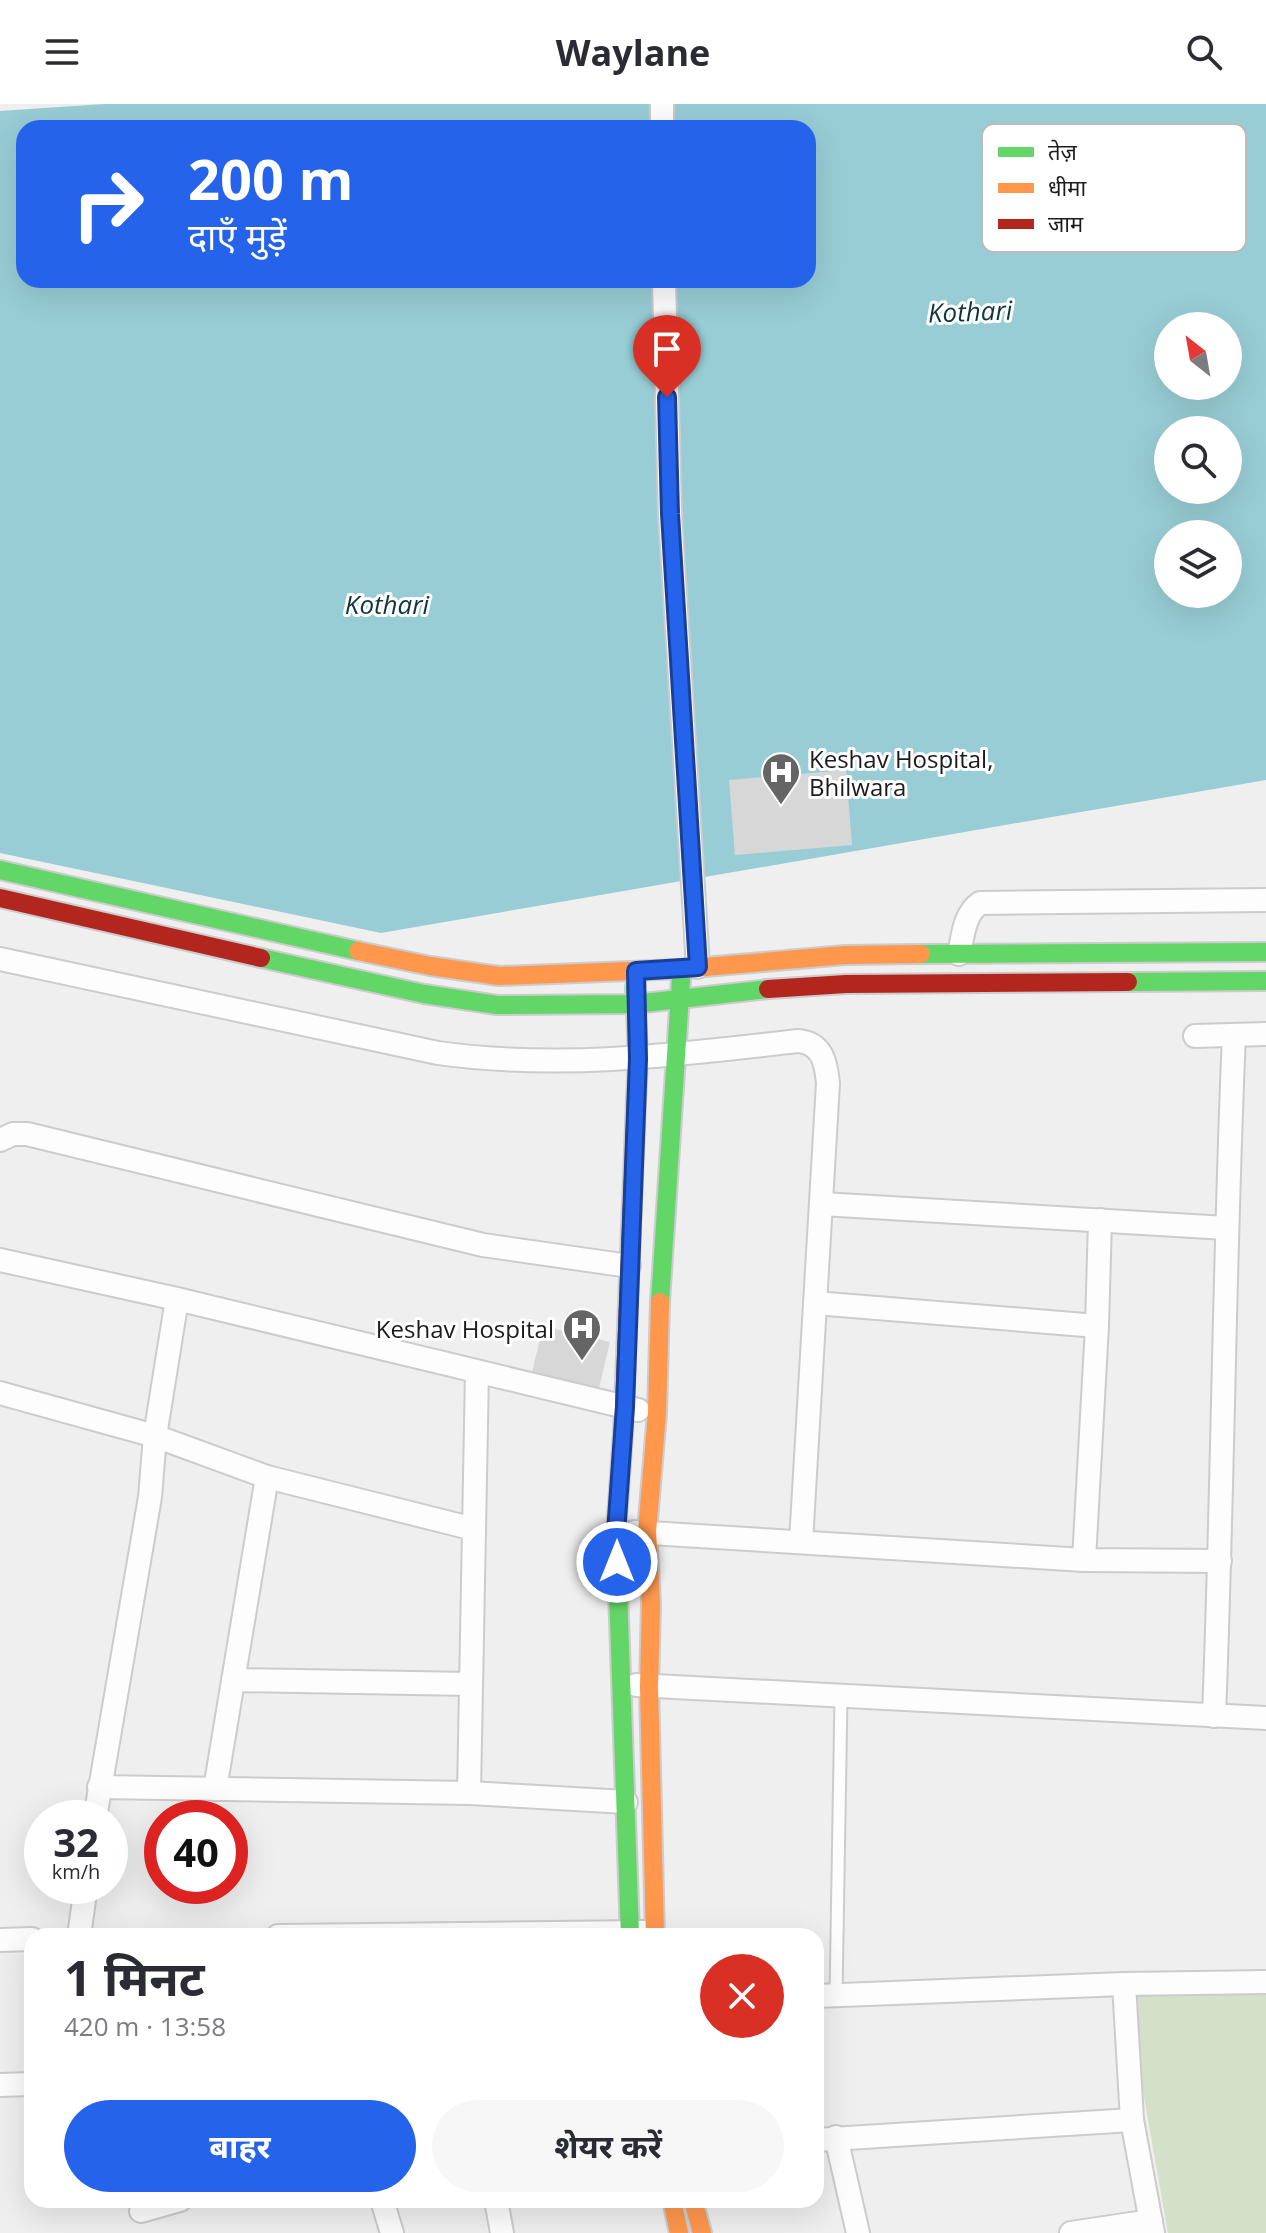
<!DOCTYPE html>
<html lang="hi">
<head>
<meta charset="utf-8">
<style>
	:root { --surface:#fff; --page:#f7f7f7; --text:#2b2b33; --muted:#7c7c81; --accent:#2563eb }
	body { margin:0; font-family:"Open Sans","Noto Sans Devanagari",sans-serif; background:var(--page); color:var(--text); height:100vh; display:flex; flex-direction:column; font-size:30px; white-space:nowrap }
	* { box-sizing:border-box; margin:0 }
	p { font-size:26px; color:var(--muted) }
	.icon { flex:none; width:44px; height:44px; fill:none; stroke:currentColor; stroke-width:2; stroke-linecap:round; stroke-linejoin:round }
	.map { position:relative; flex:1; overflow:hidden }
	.drawer { position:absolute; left:24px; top:1824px; width:800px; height:280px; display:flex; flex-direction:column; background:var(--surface); border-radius:24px; box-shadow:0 8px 32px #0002 }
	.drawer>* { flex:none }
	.hud { position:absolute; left:16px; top:16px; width:800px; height:168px; border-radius:24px; box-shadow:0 8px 32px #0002; background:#2563eb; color:#fff; overflow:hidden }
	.needle { width:52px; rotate:329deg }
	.controls { position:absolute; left:1154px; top:208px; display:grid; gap:16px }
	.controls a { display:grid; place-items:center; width:88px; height:88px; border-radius:50%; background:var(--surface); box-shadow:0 8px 32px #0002; font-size:40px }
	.speed { position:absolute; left:24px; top:1696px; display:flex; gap:16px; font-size:40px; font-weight:700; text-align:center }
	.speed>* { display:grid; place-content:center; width:104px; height:104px; border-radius:50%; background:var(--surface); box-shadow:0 8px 32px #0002; line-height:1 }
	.speed small { font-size:20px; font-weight:400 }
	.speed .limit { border:12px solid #d22; background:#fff; color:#111 }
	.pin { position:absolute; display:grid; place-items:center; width:68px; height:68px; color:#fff; margin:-82px -34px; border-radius:50% 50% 50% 0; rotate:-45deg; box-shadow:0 0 8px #0007 }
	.pin .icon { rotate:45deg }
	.me { position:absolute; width:88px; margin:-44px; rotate:0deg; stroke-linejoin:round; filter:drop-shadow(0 0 6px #0008) }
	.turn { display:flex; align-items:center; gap:28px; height:168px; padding:0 40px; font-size:36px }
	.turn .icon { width:104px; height:104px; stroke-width:2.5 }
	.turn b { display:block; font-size:56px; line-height:68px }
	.round { display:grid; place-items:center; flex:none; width:84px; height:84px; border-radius:42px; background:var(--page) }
	.head { display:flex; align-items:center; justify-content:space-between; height:136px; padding:0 40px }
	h1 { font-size:48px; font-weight:700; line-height:60px }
	.button { display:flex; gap:16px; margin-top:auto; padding:16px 40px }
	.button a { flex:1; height:92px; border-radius:48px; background:var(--accent); color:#fff; font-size:32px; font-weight:700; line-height:92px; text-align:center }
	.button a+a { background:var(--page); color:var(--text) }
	header { display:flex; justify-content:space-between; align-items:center; height:104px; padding:0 40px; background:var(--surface); font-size:36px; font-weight:700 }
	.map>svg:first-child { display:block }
	.green { fill:#d4e0c8 }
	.water { fill:#98cdd5; fill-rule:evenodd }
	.building { fill:#d8d7d8 }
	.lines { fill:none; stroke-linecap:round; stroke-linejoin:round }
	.lane-casing { stroke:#cccbcd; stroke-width:15 }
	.street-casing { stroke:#cccbcd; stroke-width:26 }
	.fast-casing { stroke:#cccbcd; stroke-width:22 }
	.slow-casing { stroke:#cccbcd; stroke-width:22 }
	.jam-casing { stroke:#cccbcd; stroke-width:22 }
	.lane { stroke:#fdfdfd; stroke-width:11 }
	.street { stroke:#fdfdfd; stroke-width:22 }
	.fast { stroke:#63d668; stroke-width:18 }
	.slow { stroke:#ff974d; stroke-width:18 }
	.jam { stroke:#b3261e; stroke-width:18 }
	.route-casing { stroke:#184099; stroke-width:20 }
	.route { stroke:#2563eb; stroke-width:14 }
	.labels { text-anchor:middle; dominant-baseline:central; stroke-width:6; stroke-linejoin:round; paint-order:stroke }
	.poi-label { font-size:24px; fill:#1b1b1c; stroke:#fff; text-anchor:start }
	.water-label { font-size:26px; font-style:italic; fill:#10363b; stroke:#fff }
	.key { fill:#fff; stroke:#bbb; stroke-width:2 }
	.key-label { font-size:22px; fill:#1b1b1c }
</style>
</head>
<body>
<header><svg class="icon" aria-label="menu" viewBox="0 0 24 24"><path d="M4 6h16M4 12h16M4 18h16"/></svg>Waylane<svg class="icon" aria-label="search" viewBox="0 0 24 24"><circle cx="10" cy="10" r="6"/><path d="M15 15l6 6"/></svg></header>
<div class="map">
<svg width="1266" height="2129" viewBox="0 0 1266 2129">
	<rect width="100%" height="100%" fill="#efeff0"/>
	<polygon class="green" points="1266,1878 1266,2129 1168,2129 1124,1880"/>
	<path class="water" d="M104,0H1266V676L381,829L0,749V7ZM24,24H808V176H24ZM1168,222H1228V282H1168ZM1168,326H1228V386H1168ZM1168,430H1228V490H1168Z"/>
	<g class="building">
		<polygon points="846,666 852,741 735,751 729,676"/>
		<polygon points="543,1222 610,1238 599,1284 532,1268"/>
	</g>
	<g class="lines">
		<g class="lane-casing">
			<polyline id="lane" points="836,1892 841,1593"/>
		</g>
		<g class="street-casing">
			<g id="street">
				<polyline points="662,24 662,0"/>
				<polyline points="664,176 670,410 698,863"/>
				<path d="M959,850C963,832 964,810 980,799L1266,796"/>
				<path d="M0,855L438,949C559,966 678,951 798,937C822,939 826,958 828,979L801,1438"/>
				<polyline points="1195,932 1266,930"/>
				<polyline points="0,1036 13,1030 27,1030 483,1141 629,1162"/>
				<polyline points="822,1100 1226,1124"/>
				<polyline points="0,1156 177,1195 638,1306"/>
				<polyline points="815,1199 1097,1222"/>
				<polyline points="0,1289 155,1332 267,1373 474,1425"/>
				<polyline points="634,1428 1084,1456 1220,1457"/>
				<polyline points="1084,1456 1097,1222 1100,1116"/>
				<polyline points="233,1576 471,1580"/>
				<polyline points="636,1581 1266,1614"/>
				<path d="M1214,1612C1223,1385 1224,1158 1234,931"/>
				<polyline points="99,1683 469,1689 626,1698"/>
				<polyline points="215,1685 267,1373"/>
				<polyline points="469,1689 477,1268"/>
				<polyline points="95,1714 150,1393 155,1332 177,1195"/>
				<polyline points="79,1832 86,1782"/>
				<polyline points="278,1832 645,1828"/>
				<polyline points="0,1836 32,1835"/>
				<polyline points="1124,1880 1132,2016 1153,2129"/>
				<polyline points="816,1892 1124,1880 1266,1878"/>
				<polyline points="0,1981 32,1980"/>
				<polyline points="836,2033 858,2129"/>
				<polyline points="816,2036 1132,2016"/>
				<polyline points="382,2096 392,2129"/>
				<polyline points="496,2096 502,2129"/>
				<polyline points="141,2107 180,2096"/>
				<polyline points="1071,2129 1151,2117"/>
			</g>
		</g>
		<g class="fast-casing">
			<g id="fast">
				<polyline points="0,766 358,847"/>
				<polyline points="921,850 1266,848"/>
				<polyline points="261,854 424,890 497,901 635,900 768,885"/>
				<polyline points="1128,878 1266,877"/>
				<polyline points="635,883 638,955 636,996"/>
				<polyline points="660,1198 681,875"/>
				<polyline points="623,1329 616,1429 630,1832"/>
			</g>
		</g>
		<g class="slow-casing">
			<g id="slow">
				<polyline points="358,847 430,862 499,872 681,865 845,851 921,850"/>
				<polyline points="655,1832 649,1583 651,1499 647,1428 657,1309 660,1198"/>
				<polyline points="672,2096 679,2129"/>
				<polyline points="693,2096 702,2129"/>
			</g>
		</g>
		<g class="jam-casing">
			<g id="jam">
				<polyline points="0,794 261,854"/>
				<polyline points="768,885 846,880 1128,878"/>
				<polyline points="623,1329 636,996"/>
			</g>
		</g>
		<use href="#lane" class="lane"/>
		<use href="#street" class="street"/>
		<use href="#fast" class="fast"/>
		<use href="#slow" class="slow"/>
		<use href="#jam" class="jam"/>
	</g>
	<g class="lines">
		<g class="route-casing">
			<polyline id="route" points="617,1458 616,1429 625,1303 638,955 636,867 698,863 670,410 667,293"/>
		</g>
		<use href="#route" class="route"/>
	</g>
	<defs>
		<g id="hospital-pin" transform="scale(2)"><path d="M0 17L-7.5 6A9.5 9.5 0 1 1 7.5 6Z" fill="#656566" stroke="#fff"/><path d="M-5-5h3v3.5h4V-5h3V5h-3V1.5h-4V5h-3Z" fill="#fff"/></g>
	</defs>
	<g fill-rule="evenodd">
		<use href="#hospital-pin" x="781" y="668"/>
		<use href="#hospital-pin" x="582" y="1224"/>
	</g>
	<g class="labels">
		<g class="poi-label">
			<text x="809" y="654">Keshav Hospital,<tspan x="809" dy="28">Bhilwara</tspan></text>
			<text x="554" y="1224" text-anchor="end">Keshav Hospital</text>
		</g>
		<g class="water-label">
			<text transform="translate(970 207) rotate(-2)">Kothari</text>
			<text x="387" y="500">Kothari</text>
		</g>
	</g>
	<rect x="982" y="20" width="264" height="128" rx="12" class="key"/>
	<rect x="998" y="43" width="36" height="10" fill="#63d668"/>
	<rect x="998" y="79" width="36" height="10" fill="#ff974d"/>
	<rect x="998" y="115" width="36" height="10" fill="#b3261e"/>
	<g class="key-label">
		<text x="1048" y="56">तेज़</text>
		<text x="1048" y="92">धीमा</text>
		<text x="1048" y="128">जाम</text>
	</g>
</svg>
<div class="controls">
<a><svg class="needle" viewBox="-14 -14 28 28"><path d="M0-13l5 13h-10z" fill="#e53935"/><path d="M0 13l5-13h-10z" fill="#7c7c81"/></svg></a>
<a><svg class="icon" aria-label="search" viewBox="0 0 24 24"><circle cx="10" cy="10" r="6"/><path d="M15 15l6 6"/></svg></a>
<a><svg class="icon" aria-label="layers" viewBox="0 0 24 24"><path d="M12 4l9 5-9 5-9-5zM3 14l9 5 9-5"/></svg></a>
</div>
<div class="speed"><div>32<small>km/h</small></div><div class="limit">40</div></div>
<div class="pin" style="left:667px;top:293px;background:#d93025"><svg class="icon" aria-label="arrive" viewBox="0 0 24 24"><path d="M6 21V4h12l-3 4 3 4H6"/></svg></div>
<svg class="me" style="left:617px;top:1458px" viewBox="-20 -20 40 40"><circle r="17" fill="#2563eb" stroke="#fff" stroke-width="3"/><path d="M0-11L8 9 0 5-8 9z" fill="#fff"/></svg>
<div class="hud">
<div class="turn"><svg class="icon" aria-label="right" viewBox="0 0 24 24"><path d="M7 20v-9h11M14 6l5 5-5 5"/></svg><div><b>200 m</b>दाएँ मुड़ें</div></div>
</div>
<section class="drawer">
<div class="head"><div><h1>1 मिनट</h1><p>420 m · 13:58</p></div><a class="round" style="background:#d93025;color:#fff"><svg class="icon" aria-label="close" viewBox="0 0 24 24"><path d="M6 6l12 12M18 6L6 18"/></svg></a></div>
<div class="button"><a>बाहर</a><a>शेयर करें</a></div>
</section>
</div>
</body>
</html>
